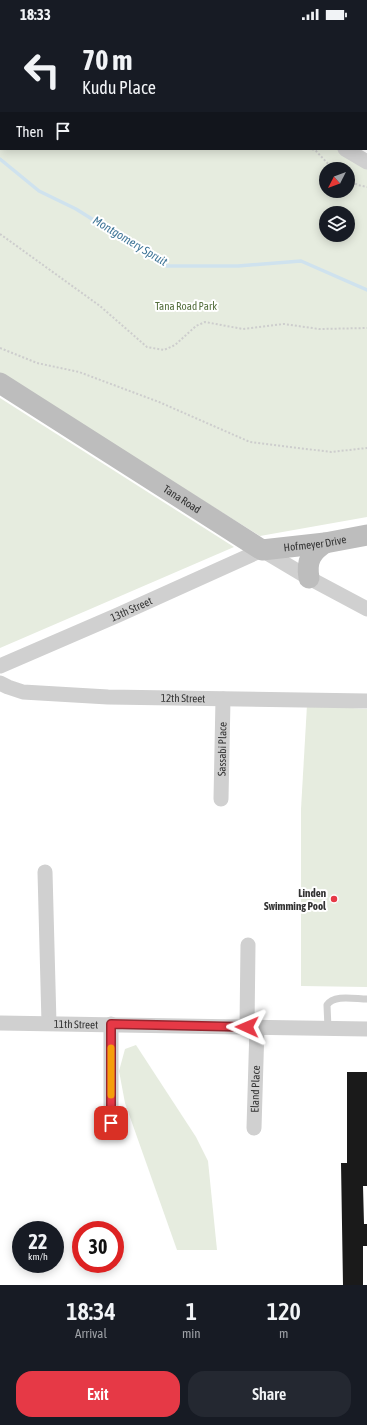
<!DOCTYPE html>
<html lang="en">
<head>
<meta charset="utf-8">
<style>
	:root { --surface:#171b24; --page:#242831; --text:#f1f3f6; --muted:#9ea1a6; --accent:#e63946 }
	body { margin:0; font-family:"Asap Condensed",sans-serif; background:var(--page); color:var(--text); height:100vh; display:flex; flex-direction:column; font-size:15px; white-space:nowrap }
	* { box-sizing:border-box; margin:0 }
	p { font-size:13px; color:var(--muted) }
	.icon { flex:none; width:22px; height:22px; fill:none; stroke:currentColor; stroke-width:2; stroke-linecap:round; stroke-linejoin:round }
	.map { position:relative; height:1257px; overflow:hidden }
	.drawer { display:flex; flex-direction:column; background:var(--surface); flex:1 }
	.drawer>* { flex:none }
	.banner { position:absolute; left:0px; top:0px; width:367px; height:122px; box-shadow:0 2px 10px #0003; background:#171b24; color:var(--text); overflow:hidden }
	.needle { width:26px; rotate:228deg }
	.buttons { position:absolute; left:319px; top:134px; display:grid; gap:8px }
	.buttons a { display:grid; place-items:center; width:36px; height:36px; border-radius:50%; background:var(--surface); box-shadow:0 2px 10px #0003; font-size:20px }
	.speed { position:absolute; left:12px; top:1193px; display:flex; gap:8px; font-size:20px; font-weight:700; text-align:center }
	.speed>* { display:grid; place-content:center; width:52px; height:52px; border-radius:50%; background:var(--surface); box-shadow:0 2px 10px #0003; line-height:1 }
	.speed small { font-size:10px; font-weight:400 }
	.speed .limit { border:6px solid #d22; background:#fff; color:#111 }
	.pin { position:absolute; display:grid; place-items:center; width:34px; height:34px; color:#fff; margin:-17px; border-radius:8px; box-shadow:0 2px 6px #0006 }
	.me { position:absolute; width:44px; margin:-22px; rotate:271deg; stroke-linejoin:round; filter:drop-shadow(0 0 3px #0008) }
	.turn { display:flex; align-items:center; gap:14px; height:84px; padding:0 16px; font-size:18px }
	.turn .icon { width:52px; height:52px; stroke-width:2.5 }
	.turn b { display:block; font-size:28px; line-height:34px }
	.then { display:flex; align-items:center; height:38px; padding:0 16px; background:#0003; gap:8px; font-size:15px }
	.eta { display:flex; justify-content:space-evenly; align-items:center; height:68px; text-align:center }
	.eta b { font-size:24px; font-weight:600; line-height:28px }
	.button { display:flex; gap:8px; margin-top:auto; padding:8px 16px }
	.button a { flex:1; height:46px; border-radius:16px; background:var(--accent); color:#fff; font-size:16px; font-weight:600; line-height:46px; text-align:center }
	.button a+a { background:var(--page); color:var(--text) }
	.status { display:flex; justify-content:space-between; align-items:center; height:28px; padding:0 20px; background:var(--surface); direction:ltr }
	.status svg { height:11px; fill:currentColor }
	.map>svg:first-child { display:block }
	.green { fill:#e6ecdf; fill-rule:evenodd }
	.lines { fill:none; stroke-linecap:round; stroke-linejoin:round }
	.stream { stroke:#cfe2ee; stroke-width:3.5 }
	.building { fill:#1a1a1a }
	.path { stroke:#cdcdcd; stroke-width:2; stroke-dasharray:2 2; stroke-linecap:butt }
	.lane { stroke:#d0d0d0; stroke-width:7 }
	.street { stroke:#d0d0d0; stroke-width:15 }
	.secondary { stroke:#bdbdbd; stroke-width:21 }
	.route-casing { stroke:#96252e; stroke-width:10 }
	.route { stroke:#e63946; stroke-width:7 }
	.slow { stroke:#f59e0b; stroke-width:7 }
	.poi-dot { fill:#e63946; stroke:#fff; stroke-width:1.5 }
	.labels { text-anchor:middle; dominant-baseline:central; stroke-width:4; stroke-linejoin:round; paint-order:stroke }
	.park-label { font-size:11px; fill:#56703f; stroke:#fff }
	.street-label { font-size:11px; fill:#333; stroke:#fff }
	.poi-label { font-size:11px; font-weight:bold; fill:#333; stroke:#fff; text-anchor:end }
	.water-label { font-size:12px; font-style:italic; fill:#3f7597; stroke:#fff }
</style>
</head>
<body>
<div class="status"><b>18:33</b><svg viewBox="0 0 49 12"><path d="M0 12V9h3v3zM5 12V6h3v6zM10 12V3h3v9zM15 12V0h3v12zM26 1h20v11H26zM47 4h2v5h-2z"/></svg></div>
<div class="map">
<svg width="367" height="1257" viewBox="0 0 367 1257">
	<rect width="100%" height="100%" fill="#fff"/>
	<g class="green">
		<path d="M0,0L222,1H1V121H350L367,130V489L260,508L0,346ZM326,141H348V163H326ZM326,185H348V207H326Z"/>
		<polygon points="0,370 234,519 0,620"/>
		<polygon points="307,677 367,681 367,959 301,958 301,781"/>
		<polygon points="136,1017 196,1109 208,1133 217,1222 177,1222 125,1075 119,1043 125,1021"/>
	</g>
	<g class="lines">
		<polyline class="stream" points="0,131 39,163 76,181 167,238 238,238 301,233 367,262"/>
	</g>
	<polygon class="building" points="347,1044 367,1044 367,1158 363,1158 364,1196 367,1196 367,1218 363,1218 363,1257 343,1257 341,1135 347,1135"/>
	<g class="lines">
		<g class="path">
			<polyline points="183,0 184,1"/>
			<polyline points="0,58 1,58"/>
			<polyline points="312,121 316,123 333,141"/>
			<polyline points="348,152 358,157 367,159"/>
			<polyline points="0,206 100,278 147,319 164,322 175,317 196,298 205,294 243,301 284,296 319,301 367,300"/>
			<polyline points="0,320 37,335 79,344 159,374 250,414 331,424 367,420"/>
		</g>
		<path class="lane" d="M328,1000L327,977C334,966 355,971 367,971"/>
		<g class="street">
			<polyline points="213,0 214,1"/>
			<polyline points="345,121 367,134"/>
			<path id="s1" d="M0,638L118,587L262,522L309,550L367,581"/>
			<path id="s2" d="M0,655L8,659L23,664L108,669L367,673"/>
			<path id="s3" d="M221,771L223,671"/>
			<polyline points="45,844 49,995"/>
			<path id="s4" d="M0,995L367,1001"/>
			<polyline points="247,999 248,917"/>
			<polyline points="111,1095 111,996"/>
			<path id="s5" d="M254,1100L257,999"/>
		</g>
		<g class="secondary">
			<path id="s6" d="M0,355L262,522L325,515L367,507"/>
			<path d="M309,550C306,533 311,524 325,515"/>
		</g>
	</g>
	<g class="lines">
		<g class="route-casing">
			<polyline id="route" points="111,1095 111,996 247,999"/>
		</g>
		<use href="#route" class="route"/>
		<polyline class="slow" points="111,1067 111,1020"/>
	</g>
	<circle class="poi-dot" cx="334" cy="871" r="4"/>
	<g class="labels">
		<g class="park-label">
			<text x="186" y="278">Tana Road Park</text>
		</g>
		<g class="street-label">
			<text stroke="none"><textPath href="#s6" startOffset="216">Tana Road</textPath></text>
			<text stroke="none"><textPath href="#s6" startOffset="364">Hofmeyer Drive</textPath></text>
			<text stroke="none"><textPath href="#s1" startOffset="143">13th Street</textPath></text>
			<text stroke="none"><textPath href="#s2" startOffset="185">12th Street</textPath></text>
			<text stroke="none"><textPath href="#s3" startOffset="50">Sassabi Place</textPath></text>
			<text stroke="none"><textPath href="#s4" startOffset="76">11th Street</textPath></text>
			<text stroke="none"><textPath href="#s5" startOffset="39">Eland Place</textPath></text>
		</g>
		<g class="poi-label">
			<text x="326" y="865">Linden<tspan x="326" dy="13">Swimming Pool</tspan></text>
		</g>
		<g class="water-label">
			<text transform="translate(130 213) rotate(31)">Montgomery Spruit</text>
		</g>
	</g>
</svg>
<div class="buttons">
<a><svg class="needle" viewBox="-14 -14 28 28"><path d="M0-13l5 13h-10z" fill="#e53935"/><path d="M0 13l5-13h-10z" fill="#9ea1a6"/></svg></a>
<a><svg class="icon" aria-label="layers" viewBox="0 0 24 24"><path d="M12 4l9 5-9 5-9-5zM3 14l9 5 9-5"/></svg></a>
</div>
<div class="speed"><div>22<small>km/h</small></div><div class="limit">30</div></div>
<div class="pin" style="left:111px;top:1095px;background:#d93025"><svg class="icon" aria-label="arrive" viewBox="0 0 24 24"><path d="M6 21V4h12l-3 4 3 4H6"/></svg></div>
<svg class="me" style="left:247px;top:999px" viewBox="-20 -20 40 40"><path d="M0-17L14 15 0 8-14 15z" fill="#e63946" stroke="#fff" stroke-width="4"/></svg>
<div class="banner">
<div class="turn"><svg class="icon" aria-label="left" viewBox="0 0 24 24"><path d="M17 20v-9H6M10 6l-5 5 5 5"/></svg><div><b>70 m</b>Kudu Place</div></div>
<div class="then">Then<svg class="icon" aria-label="arrive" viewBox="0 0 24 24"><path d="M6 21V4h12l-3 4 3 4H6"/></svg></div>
</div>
</div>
<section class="drawer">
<div class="eta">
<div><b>18:34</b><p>Arrival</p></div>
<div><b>1</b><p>min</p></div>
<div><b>120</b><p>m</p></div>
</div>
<div class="button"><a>Exit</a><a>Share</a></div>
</section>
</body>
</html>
